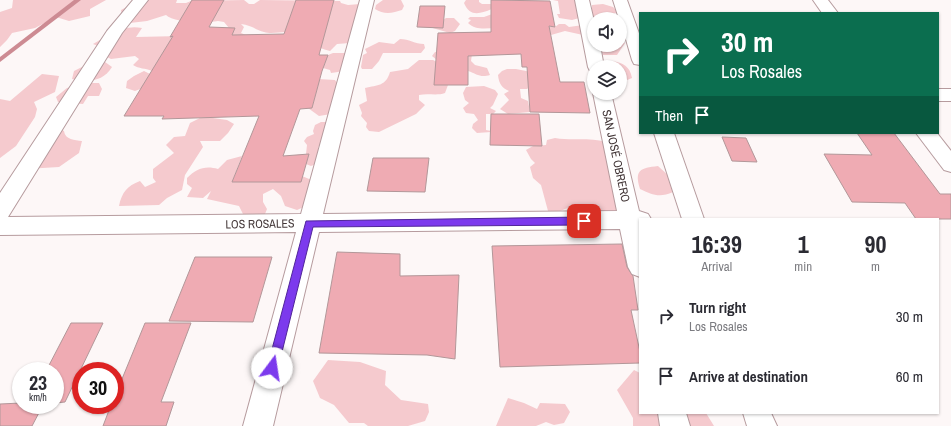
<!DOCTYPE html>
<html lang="en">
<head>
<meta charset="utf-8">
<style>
	:root { --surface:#fff; --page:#f2f2f3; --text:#2b2b33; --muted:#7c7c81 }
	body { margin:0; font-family:"Archivo Narrow",sans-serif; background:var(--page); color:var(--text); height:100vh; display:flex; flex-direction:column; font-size:15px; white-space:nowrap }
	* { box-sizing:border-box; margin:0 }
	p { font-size:13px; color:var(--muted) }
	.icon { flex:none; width:22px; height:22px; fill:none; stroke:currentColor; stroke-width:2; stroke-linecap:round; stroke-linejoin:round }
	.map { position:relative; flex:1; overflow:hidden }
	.side { position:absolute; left:639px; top:218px; width:300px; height:196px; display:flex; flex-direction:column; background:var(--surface); border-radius:0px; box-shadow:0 1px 3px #0004 }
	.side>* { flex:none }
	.banner { position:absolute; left:639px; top:12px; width:300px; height:122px; border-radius:0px; box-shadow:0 1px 3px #0004; background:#0b6e4f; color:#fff; overflow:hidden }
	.fabs { position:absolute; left:587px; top:12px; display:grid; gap:8px }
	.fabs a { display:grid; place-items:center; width:40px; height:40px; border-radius:50%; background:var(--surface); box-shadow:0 1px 3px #0004; font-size:20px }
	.speed { position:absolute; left:12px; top:362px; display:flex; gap:8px; font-size:20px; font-weight:700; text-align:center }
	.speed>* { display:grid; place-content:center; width:52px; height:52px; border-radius:50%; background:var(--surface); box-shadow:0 1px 3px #0004; line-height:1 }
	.speed small { font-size:10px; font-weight:400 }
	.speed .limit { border:6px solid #d22; background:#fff; color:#111 }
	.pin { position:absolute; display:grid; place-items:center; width:34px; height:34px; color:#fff; margin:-17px; border-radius:8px; box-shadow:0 2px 6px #0006 }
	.me { position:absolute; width:44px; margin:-22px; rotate:14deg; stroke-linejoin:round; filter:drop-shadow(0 0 3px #0008) }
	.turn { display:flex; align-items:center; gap:14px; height:84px; padding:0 16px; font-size:18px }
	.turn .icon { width:52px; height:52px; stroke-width:2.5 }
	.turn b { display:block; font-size:28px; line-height:34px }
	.then { display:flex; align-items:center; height:38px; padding:0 16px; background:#0003; gap:8px; font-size:15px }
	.eta { display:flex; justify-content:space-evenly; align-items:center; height:68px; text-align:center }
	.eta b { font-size:24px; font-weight:700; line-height:28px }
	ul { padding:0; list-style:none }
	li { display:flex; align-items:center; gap:12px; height:60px; padding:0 16px }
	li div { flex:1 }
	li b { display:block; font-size:15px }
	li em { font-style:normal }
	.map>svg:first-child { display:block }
	.green { fill:#f5cace }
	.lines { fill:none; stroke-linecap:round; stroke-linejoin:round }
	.stream { fill:#cd8b93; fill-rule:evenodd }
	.building { fill:#efabb3; stroke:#b29799 }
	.minor-casing { stroke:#b69b9e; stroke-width:2 }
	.minor { fill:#fff; fill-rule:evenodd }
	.route { fill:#7c3aed; stroke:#51269a }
	.labels { text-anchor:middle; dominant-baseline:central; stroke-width:4; stroke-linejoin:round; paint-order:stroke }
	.street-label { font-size:12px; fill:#443839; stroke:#fff }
</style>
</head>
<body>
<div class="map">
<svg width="951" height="426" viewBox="0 0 951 426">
	<rect width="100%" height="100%" fill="#fdf7f7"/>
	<g class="green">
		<polygon points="13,0 106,0 90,9 90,16 69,21 56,17 35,28 12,33 7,40 0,47 0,12 12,8"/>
		<path d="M140,0H177L176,3H186L191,1L244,0L249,4H254L260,0L340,1L341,3L348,5L360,4L350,43L337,44L330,51C315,48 306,38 292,33C285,30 273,35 264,32C256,30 251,25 241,24L244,27L241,33L246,35L152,71C145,68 139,69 133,65L139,59L135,56L111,59L103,55V48L93,44C108,35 124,24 142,28L136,37L181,36L228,41L235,28H229L224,22L218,21C206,23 173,23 166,15L147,21L130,23L122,17L121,10Z"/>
		<path d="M383,0H401L404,6L402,10C393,13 384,15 375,9L376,5Z"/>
		<path d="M466,0H479V2L482,4H505C490,8 472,23 464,3Z"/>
		<polygon points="553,0 577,0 583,17 572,20 559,18 557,14 560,14 558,1"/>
		<polygon points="603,4 613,7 618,12 611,15 609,19 594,19 594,25 588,15 592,12 592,5"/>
		<path d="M495,13L497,28C487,28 476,31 468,23L471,20L468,19L470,17H484Z"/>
		<polygon points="446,18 454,18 460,24 455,31 450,33 429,27 430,20 443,20"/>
		<polygon points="559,24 565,24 569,27 583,25 583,35 565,31 551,35 530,26 555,27"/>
		<path d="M400,39C409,39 415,44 424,44L425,48L421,53H383L379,61L372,69H362L361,67L363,55L367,53L365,49L379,42L394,44Z"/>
		<polygon points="620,39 625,43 617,55 603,55 600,46 620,45"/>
		<path d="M445,51L472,54L471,61L475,65L487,68L490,75C480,78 477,74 468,71V64L437,60L432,56L435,52Z"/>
		<polygon points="333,53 344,53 348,54 346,69 338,72 331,73 330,70 323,68 328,55"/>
		<path d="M419,60H433L439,63L448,85L445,93C437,96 428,93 419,95V100L425,105L416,114L379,132L369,131L366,127L367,123L361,116L362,113L359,105L367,101L365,88C378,85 386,86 390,72L408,69Z"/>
		<path d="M612,61C623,63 630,66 632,78L620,83V67H608V66Z"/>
		<path d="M105,62L112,67C103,82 88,82 72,79L74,71L82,67Z"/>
		<path d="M507,69H516L531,72L532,85L527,89H520L521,98L528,101L530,112L508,114L500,109L509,100L504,94L509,91C502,88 499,84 498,75L502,71Z"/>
		<polygon points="144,71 150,74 148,86 135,91 126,88 127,81 134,76"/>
		<polygon points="42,74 59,76 55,92 34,102 37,109 35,117 16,146 0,158 0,99 10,101"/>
		<polygon points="318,79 335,80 340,87 331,114 319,116 308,108 312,108 318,85"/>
		<polygon points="88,83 99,83 102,89 99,96 88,96 83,104 58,102 56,97 67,88"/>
		<polygon points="484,86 495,90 498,94 493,105 490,108 496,111 493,114 486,114 486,130 491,131 491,132 477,133 472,128 473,124 478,120 474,114 466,113 463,108 469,103 465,100 463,93 466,87"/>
		<path d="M206,117L227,120L234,124L228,133L220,141H200L203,147L185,175L182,190L167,198L159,205L119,206C122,192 127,186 140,181L145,187L156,182L153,178V169L174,153L166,145L174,137L185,136L190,123L200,118Z"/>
		<polygon points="321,122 329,122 325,143 318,147 321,151 316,164 311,166 306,164 309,154 306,154 307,145 304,141 307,137 314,134 313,131 315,125"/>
		<path d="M60,129L64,131C65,140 75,140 82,141L79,153L59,167L26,169Z"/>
		<path d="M555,138C571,141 589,137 606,142L620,216L599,217V211L584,210L581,212L570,207L555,213L548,211L541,185L533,178L530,167L535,163L531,159L526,150L533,146L546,145L547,140Z"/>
		<path d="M242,156L232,182H301L302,176L314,181L306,206L297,210L285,206L281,196L273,189L263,194V202L267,209L265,214L244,216L239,206L207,199L211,191L203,198L187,197L192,188L187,184V178C196,169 205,165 218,169L227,160Z"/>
		<path d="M658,166C667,174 673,179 673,192C660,198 652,195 640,189C634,170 640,168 658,166Z"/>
		<polygon points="328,360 360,362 386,371 385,385 401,400 428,404 429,412 425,421 408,426 368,426 364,423 349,423 334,405 320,398 313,381"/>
		<polygon points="634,370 640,373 640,413 706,413 714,426 633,426 633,418 617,390"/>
		<polygon points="508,398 524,403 537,409 540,403 565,404 570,412 564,423 554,425 546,422 536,426 496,426"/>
	</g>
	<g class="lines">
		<polygon class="stream" points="74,0 81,0 0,62 0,57"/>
	</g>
	<g class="building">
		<polygon points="192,0 224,0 209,27 235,28 232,35 284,34 296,0 334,0 319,55 328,55 322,71 312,108 300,109 283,156 309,154 301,182 232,182 259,116 162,119 164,116 124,116 173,36 170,37"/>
		<polygon points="491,0 550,1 555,27 549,26 560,82 584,82 590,113 530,112 527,67 522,67 521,54 468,56 468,85 434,85 438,33 491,32"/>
		<polygon points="420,6 445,6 443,28 417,27"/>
		<polygon points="491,114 539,114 542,146 490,145"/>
		<polygon points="857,133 894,133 940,194 951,194 951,219 916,219 905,203 852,202 824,154 872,155"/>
		<polygon points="722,137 746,138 757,162 732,161"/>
		<polygon points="373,158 429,158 425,192 367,191"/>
		<polygon points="622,244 627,267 633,276 638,310 631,310 640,352 640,363 500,367 492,246"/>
		<polygon points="337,252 400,254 400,276 459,275 455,359 427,355 319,353"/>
		<polygon points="195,257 272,257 253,322 169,321"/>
		<polygon points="71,323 103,323 65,402 55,403 55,371 46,371"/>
		<polygon points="145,323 191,323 161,402 174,402 166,426 103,426 111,405 115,405 115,396"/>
		<polygon points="21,403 21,405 43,405 32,426 0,426 0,404"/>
	</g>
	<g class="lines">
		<g class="minor-casing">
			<g id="minor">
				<polygon points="133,0 148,0 122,33 8,217 301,214 360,0 374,0 323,214 617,211 593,93 594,92 594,93 611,93 639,211 648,214 651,219 640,219 640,277 632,274 628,267 620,229 319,232 273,426 243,426 296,232 0,235 0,193 107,31"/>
				<polygon points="575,0 589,0 594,21 594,45 600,45 604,67 594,67 594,72 590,71 588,67"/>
				<polygon points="613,0 627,0 640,36 640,65 634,64 632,60 620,19 619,19"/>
				<polygon points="813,0 828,0 838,13 822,13"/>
				<rect x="938" y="89" width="13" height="12"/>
				<polygon points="654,133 674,133 704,219 682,219"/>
				<polygon points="916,133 937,133 951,151 951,172 944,170"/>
				<polygon points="658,413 686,413 690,426 660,426"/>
				<polygon points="743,413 771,413 777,426 747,426"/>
			</g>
		</g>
		<use href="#minor" class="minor"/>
	</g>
	<polygon class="route" points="584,217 589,221 584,225 313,227 278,368 276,372 272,373 268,372 267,368 306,221"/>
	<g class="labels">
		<g class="street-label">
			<text transform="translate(616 156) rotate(78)">SAN JOSÉ OBRERO</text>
			<text transform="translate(260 224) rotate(-1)">LOS ROSALES</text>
		</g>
	</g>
</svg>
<div class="fabs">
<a><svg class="icon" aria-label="sound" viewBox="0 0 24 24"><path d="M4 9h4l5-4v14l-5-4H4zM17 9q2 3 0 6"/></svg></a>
<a><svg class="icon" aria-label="layers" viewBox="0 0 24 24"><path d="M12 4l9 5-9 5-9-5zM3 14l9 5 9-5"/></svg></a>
</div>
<div class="speed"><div>23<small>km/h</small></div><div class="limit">30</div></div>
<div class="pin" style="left:584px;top:221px;background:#d93025"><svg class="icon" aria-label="arrive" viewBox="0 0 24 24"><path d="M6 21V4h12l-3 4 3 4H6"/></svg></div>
<svg class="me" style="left:272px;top:368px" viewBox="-20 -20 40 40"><circle r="19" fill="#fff"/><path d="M0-13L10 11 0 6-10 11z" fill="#7c3aed"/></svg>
<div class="banner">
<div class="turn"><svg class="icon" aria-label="right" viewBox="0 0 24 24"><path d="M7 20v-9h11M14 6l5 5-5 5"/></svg><div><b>30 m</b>Los Rosales</div></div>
<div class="then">Then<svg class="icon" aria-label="arrive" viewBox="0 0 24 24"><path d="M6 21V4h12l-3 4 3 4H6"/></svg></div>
</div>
<section class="side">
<div class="eta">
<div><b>16:39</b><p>Arrival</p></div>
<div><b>1</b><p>min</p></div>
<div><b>90</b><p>m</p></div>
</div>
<ul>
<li><svg class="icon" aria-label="right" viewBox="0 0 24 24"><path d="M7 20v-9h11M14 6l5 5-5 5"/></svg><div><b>Turn right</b><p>Los Rosales</p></div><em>30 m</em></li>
<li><svg class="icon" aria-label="arrive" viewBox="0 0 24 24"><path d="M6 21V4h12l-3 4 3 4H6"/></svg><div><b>Arrive at destination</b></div><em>60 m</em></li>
</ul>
</section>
</div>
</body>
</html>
